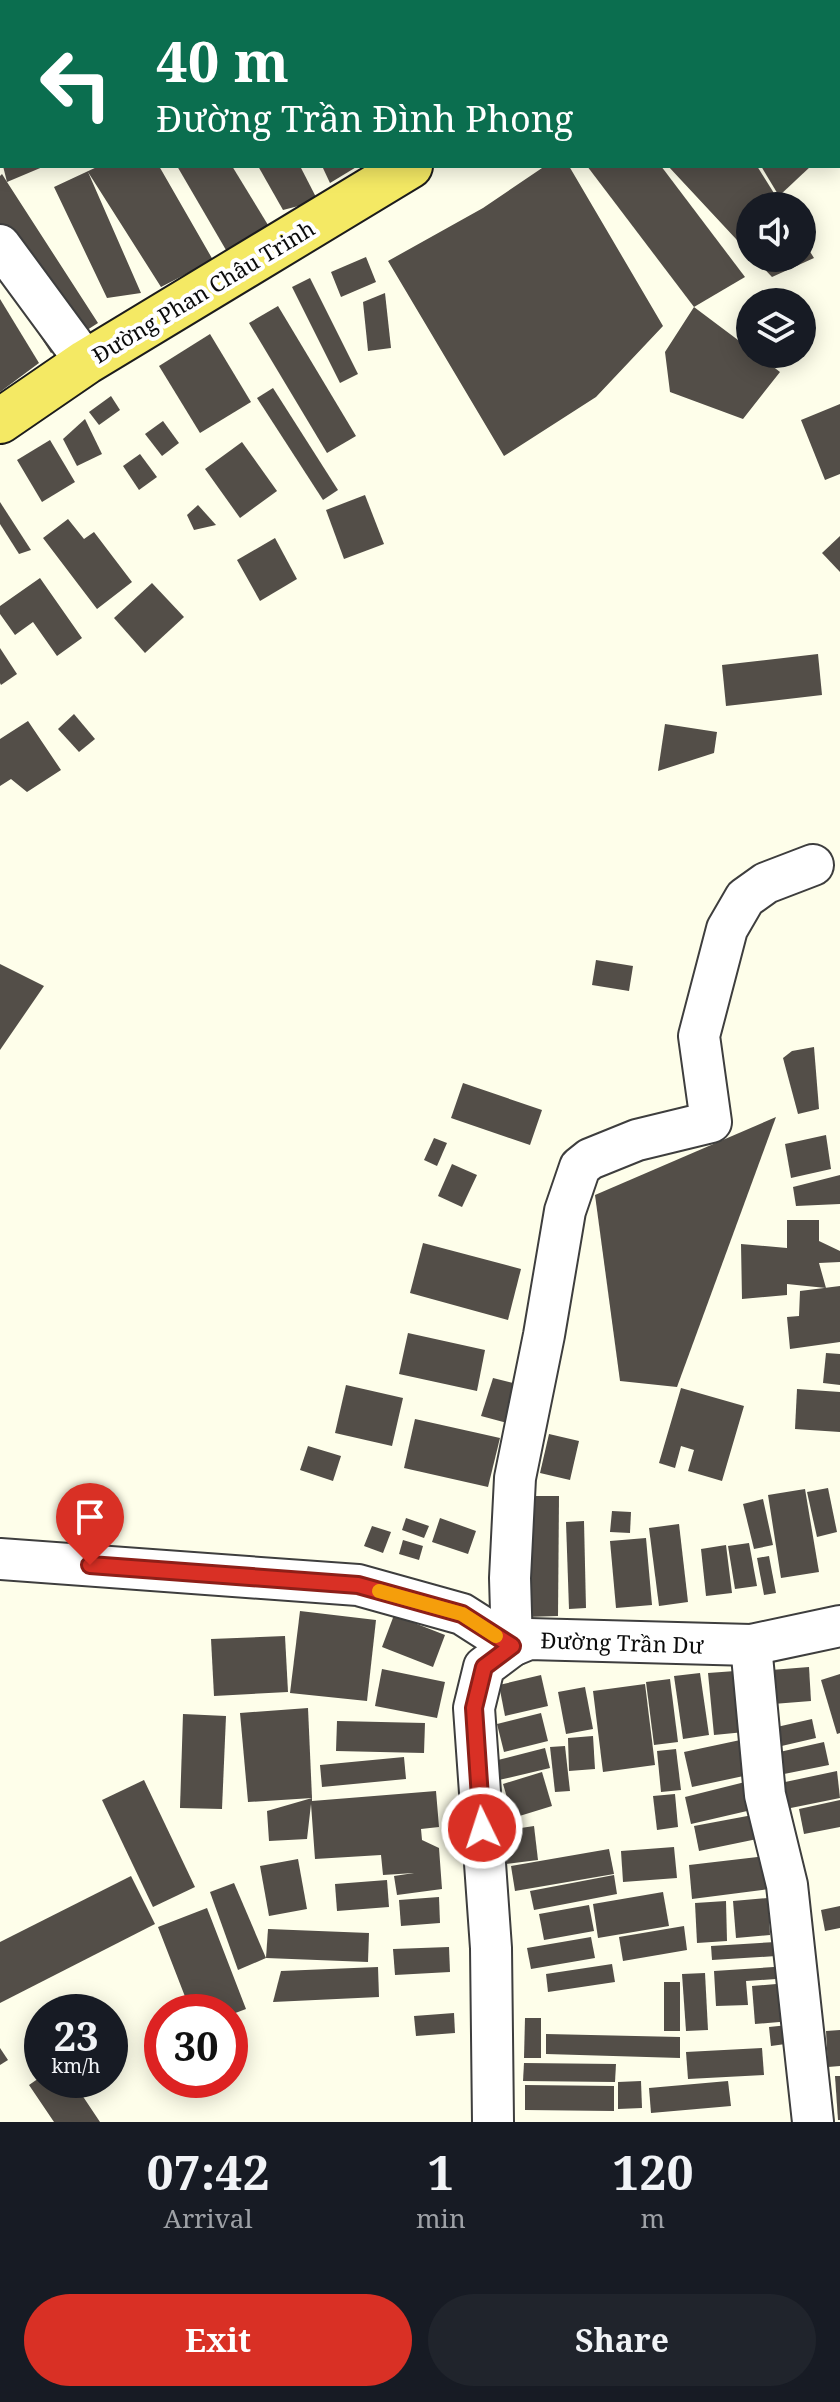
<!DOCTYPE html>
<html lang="en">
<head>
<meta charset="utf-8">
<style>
	:root { --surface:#171b24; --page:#20242c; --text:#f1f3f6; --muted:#9ea1a6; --accent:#d93025 }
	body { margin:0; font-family:"Noto Serif",serif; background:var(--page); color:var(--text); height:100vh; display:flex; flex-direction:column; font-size:30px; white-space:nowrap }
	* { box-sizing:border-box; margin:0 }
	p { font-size:26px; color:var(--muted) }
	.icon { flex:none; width:44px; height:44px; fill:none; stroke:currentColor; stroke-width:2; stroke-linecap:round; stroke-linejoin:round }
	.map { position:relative; height:2122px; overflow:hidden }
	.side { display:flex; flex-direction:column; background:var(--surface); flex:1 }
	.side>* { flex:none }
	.banner { position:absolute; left:0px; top:0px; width:840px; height:168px; box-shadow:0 4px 20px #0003; background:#0b6e4f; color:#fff; overflow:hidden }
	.controls { position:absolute; left:736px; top:192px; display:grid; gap:16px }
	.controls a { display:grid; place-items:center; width:80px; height:80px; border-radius:50%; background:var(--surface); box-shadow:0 4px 20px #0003; font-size:40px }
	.speed { position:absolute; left:24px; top:1994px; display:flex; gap:16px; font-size:40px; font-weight:700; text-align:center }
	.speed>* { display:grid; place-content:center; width:104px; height:104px; border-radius:50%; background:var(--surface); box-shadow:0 4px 20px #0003; line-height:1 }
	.speed small { font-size:20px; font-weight:400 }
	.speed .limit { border:12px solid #d22; background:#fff; color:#111 }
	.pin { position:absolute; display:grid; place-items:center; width:68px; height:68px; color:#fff; margin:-82px -34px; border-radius:50% 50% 50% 0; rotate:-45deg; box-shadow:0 0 8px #0007 }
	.pin .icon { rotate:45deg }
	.me { position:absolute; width:88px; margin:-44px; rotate:356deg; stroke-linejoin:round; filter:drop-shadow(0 0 6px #0008) }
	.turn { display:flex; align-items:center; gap:28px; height:168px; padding:0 24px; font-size:36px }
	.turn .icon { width:104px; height:104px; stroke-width:2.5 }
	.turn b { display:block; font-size:56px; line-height:68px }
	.eta { display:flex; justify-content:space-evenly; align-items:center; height:136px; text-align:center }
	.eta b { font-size:48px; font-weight:700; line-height:56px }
	.button { display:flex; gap:16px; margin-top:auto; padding:16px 24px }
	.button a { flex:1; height:92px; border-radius:48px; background:var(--accent); color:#fff; font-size:32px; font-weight:700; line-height:92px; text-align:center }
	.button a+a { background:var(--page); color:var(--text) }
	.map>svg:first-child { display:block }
	.building { fill:#534e48 }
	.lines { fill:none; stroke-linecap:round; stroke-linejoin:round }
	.street-casing { stroke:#3e3e3e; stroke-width:44 }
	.primary-casing { stroke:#1c1c1c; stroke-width:48 }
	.street { stroke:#fff; stroke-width:40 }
	.primary { stroke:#f4e964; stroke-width:44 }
	.route-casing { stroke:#8d1f18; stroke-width:20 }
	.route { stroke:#d93025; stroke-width:14 }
	.slow { stroke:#f59e0b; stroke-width:14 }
	.labels { text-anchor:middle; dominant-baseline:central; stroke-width:8; stroke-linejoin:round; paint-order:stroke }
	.street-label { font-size:22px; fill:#0b0b0b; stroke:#fff }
</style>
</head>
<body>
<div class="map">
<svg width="840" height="2122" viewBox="0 0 840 2122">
	<rect width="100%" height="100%" fill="#fefeea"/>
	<g class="building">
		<polygon points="3,166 45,166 7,182 98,323 51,353 0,274 0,176 2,174 7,182"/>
		<polygon points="99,166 159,166 213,260 161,287 88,172 141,293 107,298 54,187"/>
		<polygon points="177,166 232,166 268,225 233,262"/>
		<polygon points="258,166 300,166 318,201 283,210"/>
		<polygon points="322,166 358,166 330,183"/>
		<polygon points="545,166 569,166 663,326 596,397 504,456 388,261 483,208"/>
		<polygon points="587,166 661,166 745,277 694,307"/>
		<polygon points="668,166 757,166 782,206 750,206 750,254"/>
		<polygon points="761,166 811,166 779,196"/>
		<polygon points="802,239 814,258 772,277 754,258 802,258"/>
		<polygon points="366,257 376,282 341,297 331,272"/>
		<polygon points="310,278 358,374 340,383 292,287"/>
		<polygon points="385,293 391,348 368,351 363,302"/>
		<polygon points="0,299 39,363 0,392"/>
		<polygon points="278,306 356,436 327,453 249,323"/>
		<polygon points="694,307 750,349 750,354 757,354 780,372 743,419 670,392 665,352"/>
		<polygon points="210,334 251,402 200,433 159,366"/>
		<polygon points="273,388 338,490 323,500 257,398"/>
		<polygon points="111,396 120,410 99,425 89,412"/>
		<polygon points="840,404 840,474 825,480 801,420"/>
		<polygon points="85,419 102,454 77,466 63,439"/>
		<polygon points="163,421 179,443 162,456 145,434"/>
		<polygon points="50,440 75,482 42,502 17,460"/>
		<polygon points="242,442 277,491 240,518 205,469"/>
		<polygon points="140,454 157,477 139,490 123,466"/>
		<polygon points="365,495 384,544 344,559 326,510"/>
		<polygon points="0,502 31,550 19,554 0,524"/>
		<polygon points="198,505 216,525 194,530 187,515"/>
		<polygon points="68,519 84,539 94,532 132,582 97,609 43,538"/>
		<polygon points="840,536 840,572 822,553"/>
		<polygon points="275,538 297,579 260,601 237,560"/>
		<polygon points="40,578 82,638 57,656 33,622 15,635 0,614 0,606"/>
		<polygon points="152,583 184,617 145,653 114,618"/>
		<polygon points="0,648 17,674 1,685 0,683"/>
		<polygon points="818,654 822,695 726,706 722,665"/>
		<polygon points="74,714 95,739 79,752 58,729"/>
		<polygon points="28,721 61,770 27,792 11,779 0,786 0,739"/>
		<polygon points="665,724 717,732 714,753 658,771"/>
		<polygon points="596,960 633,966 629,991 592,985"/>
		<polygon points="0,964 44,986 0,1050"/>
		<polygon points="814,1047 819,1109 798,1114 783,1058 792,1051"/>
		<polygon points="463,1083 542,1110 530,1145 451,1118"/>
		<polygon points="776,1117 677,1387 620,1381 595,1195"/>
		<polygon points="826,1135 831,1169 791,1178 785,1144"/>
		<polygon points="434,1138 447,1143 437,1166 424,1160"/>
		<polygon points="452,1164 477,1175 462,1207 438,1196"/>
		<polygon points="840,1175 840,1204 796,1206 793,1187"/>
		<polygon points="787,1220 819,1220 819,1241 840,1251 840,1262 819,1263 826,1288 787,1284 787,1295 742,1299 741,1244 787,1248"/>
		<polygon points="423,1243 521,1269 508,1320 410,1293"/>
		<polygon points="840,1286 840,1342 790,1349 787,1317 799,1316 800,1291"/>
		<polygon points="408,1333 485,1350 477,1391 399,1374"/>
		<polygon points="826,1353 840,1354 840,1385 823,1383"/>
		<polygon points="493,1378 521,1385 511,1424 481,1416"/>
		<polygon points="346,1385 403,1398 392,1446 335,1433"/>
		<polygon points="681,1388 744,1406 722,1481 688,1471 694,1450 681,1446 675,1468 659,1463"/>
		<polygon points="797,1389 840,1392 840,1432 795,1429"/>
		<polygon points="415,1419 500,1438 488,1487 404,1468"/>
		<polygon points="549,1434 579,1441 570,1480 540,1473"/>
		<polygon points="308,1446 341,1456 333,1481 300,1470"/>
		<polygon points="828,1488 837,1532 817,1537 807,1492"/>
		<polygon points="805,1489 819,1572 781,1578 768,1495"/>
		<polygon points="527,1496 559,1496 558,1616 526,1617"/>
		<polygon points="763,1499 773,1545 754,1549 743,1504"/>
		<polygon points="612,1511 631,1512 630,1533 610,1532"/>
		<polygon points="406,1518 429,1526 424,1538 402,1530"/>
		<polygon points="440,1518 476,1531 468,1554 432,1542"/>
		<polygon points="584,1521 586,1608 569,1609 566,1522"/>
		<polygon points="679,1524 688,1602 659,1606 649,1528"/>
		<polygon points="372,1526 391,1532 383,1553 364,1546"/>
		<polygon points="646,1538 652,1605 616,1608 610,1541"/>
		<polygon points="403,1540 423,1546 419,1560 399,1554"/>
		<polygon points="749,1543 757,1586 735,1589 728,1546"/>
		<polygon points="726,1545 732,1593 706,1596 701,1549"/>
		<polygon points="769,1556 776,1593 764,1595 757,1558"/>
		<polygon points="300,1611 376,1620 367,1701 290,1693"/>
		<polygon points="394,1615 445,1635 433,1667 382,1647"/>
		<polygon points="285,1636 288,1692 214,1696 211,1639"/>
		<polygon points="809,1667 811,1701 773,1704 771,1670"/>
		<polygon points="382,1669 445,1682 437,1718 375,1706"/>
		<polygon points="749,1670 755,1731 714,1735 708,1673"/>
		<polygon points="700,1673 709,1735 683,1739 674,1676"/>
		<polygon points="840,1674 840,1733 837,1734 821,1680"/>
		<polygon points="541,1675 548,1706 505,1716 499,1685"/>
		<polygon points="670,1679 678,1742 654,1745 646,1682"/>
		<polygon points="645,1684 655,1765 603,1772 593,1691"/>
		<polygon points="585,1687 593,1729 566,1734 558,1692"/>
		<polygon points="308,1708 312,1798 248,1802 240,1713"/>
		<polygon points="541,1713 548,1741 504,1752 497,1724"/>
		<polygon points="183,1714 226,1716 222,1809 180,1808"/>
		<polygon points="812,1719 816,1738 773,1748 768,1729"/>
		<polygon points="337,1721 425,1723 424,1753 336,1751"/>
		<polygon points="593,1736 595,1769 569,1771 568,1738"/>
		<polygon points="745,1739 753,1774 692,1787 684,1752"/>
		<polygon points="824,1742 829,1765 779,1775 775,1753"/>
		<polygon points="565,1746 570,1791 555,1792 550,1747"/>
		<polygon points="545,1748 550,1768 499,1780 494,1761"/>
		<polygon points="676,1749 681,1790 661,1792 657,1751"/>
		<polygon points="404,1757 406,1779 322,1787 320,1765"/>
		<polygon points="837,1771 840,1798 776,1811 771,1785"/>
		<polygon points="542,1772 552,1806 513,1818 503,1784"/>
		<polygon points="144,1780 195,1887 153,1907 102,1800"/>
		<polygon points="753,1780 760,1808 691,1824 685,1797"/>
		<polygon points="436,1791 439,1827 421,1829 422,1840 439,1848 442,1889 397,1895 394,1876 414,1873 383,1875 381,1855 315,1859 311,1804 307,1839 269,1841 267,1811 312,1798 312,1801"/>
		<polygon points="675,1794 678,1827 657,1830 653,1796"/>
		<polygon points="840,1800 840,1827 804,1834 799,1809"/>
		<polygon points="758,1814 762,1838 699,1851 694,1826"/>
		<polygon points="534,1826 538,1860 506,1864 501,1831"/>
		<polygon points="674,1847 677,1878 623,1882 621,1851"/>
		<polygon points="609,1849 614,1874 515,1891 511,1866"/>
		<polygon points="766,1856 769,1889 692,1899 689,1865"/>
		<polygon points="298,1859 307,1909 269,1916 260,1866"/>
		<polygon points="614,1875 617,1894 534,1910 530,1891"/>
		<polygon points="131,1876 155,1924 0,2003 0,1942"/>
		<polygon points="387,1880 389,1907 337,1911 335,1884"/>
		<polygon points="234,1883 266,1958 238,1970 210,1892"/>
		<polygon points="663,1892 669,1926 598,1938 593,1904"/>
		<polygon points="439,1897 440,1923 401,1926 399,1900"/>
		<polygon points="768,1898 770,1935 736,1938 733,1901"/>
		<polygon points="726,1901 727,1941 697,1943 695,1903"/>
		<polygon points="589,1905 594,1931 544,1940 539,1914"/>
		<polygon points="840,1906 840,1928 825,1931 821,1910"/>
		<polygon points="207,1908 246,2009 230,2015 230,2012 191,2012 158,1927"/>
		<polygon points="684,1926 687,1950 623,1961 619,1937"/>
		<polygon points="268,1929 369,1933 368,1962 266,1958"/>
		<polygon points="591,1937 595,1958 531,1969 527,1948"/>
		<polygon points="776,1942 776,1956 712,1960 711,1946"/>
		<polygon points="449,1947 450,1972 395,1975 393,1949"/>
		<polygon points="612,1964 615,1982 548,1992 546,1974"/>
		<polygon points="789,1966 790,1978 746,1981 748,2005 716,2006 714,1971"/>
		<polygon points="378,1967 379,1997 273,2002 281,1971"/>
		<polygon points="705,1973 708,2030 686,2031 682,1974"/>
		<rect x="664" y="1982" width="16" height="49"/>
		<polygon points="788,1983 791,2021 755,2024 752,1986"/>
		<polygon points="454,2013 455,2033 416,2036 414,2016"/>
		<polygon points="525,2018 541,2018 541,2058 524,2058"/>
		<polygon points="798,2024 800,2042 771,2046 769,2027"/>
		<polygon points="840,2030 840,2066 828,2067 826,2031"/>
		<polygon points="546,2034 680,2037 680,2058 546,2054"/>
		<polygon points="0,2048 8,2060 0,2065"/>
		<polygon points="762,2048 764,2075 688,2079 686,2052"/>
		<polygon points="524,2063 616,2064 615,2082 523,2081"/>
		<polygon points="42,2076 42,2080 72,2080 100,2122 54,2122 29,2085"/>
		<polygon points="835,2076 840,2076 840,2120 838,2120"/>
		<polygon points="641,2081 642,2108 618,2109 618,2082"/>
		<polygon points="728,2081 731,2106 651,2113 649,2088"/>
		<polygon points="525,2085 614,2086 614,2111 525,2110"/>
	</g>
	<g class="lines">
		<g class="street-casing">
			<g id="street">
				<polyline points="0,245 86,362"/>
				<polyline points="0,1559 358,1585 462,1614 512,1646"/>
				<polyline points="751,1645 765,1795 787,1885 813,2122"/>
				<polyline points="512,1646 510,1578 515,1478 544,1335 565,1211 580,1167 590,1159 637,1140 711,1122 699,1036 727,929 745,898 766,883 813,865"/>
				<polyline points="493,2122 491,1948 474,1708 484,1667 512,1646 529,1639 751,1645 840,1626"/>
			</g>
		</g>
		<g class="primary-casing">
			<g id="primary">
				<polyline points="682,2 686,0"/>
				<polyline points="0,421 86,362 410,166"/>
			</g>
		</g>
		<use href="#street" class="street"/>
		<use href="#primary" class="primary"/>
	</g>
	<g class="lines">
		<g class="route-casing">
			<polyline id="route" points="90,1565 358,1585 462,1614 512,1646 484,1667 474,1708 482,1828"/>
		</g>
		<use href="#route" class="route"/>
		<polyline class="slow" points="379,1591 462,1614 496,1636"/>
	</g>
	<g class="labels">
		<g class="street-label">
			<text transform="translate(203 291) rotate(-31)">Đường Phan Châu Trinh</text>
			<text transform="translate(622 1642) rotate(2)">Đường Trần Dư</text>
		</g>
	</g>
</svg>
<div class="controls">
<a><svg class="icon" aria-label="sound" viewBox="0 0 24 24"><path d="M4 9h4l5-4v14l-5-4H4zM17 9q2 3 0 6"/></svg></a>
<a><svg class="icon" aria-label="layers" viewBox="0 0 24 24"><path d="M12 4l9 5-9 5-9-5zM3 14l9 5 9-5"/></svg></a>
</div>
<div class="speed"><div>23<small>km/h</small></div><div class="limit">30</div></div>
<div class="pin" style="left:90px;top:1565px;background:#d93025"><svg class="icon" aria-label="arrive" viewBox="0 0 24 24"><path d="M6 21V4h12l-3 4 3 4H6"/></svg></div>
<svg class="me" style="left:482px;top:1828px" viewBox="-20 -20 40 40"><circle r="17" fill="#d93025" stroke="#fff" stroke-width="3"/><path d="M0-11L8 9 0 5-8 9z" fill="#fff"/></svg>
<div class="banner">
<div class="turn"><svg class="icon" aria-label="left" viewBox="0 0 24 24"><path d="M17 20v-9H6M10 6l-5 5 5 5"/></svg><div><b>40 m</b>Đường Trần Đình Phong</div></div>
</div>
</div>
<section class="side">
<div class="eta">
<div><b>07:42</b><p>Arrival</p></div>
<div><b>1</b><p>min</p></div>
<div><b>120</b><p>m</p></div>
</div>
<div class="button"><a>Exit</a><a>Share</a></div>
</section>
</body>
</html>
